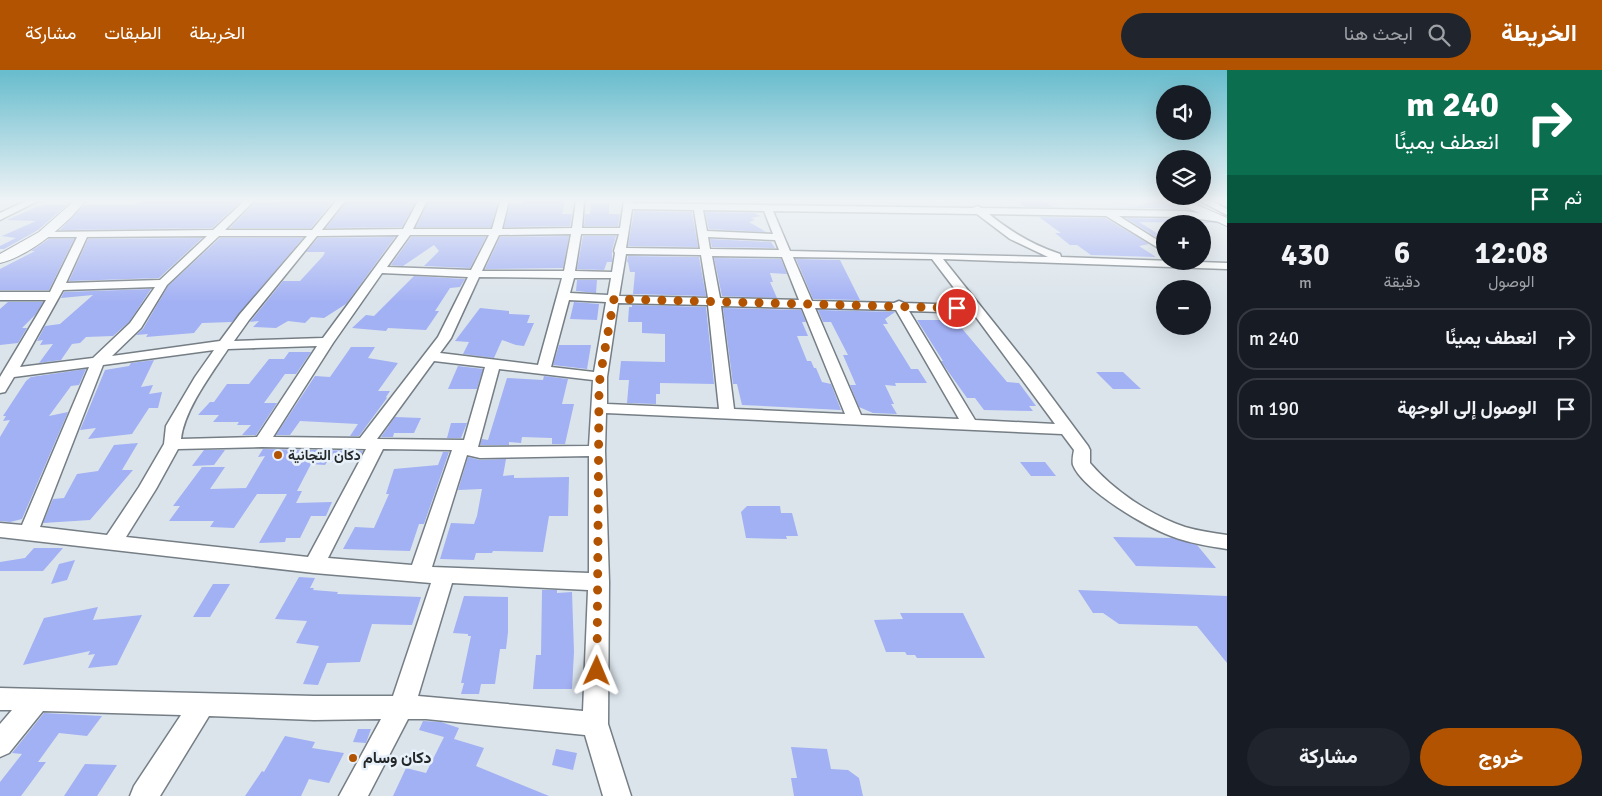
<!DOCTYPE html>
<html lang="ar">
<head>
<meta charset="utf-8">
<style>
	:root { --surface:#171b24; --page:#20242c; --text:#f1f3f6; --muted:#9ea1a6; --line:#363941; --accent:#b15300 }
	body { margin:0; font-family:Signika,Vazirmatn,sans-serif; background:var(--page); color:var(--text); direction:rtl; height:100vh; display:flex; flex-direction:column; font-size:19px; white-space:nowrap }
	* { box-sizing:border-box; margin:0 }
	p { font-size:16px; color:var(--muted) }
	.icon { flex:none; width:28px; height:28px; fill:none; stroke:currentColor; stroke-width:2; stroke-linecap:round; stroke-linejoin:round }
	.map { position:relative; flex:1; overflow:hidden; direction:ltr }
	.drawer { display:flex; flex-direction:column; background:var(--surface); width:375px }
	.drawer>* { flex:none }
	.guide { background:#0b6e4f; color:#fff; overflow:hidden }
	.tools { position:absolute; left:1156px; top:15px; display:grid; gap:10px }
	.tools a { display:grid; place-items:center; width:55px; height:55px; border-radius:50%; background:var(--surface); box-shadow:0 5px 20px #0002; font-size:25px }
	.pin { position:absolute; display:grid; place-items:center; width:42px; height:42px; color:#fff; margin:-21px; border:2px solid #fff; border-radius:50%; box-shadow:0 1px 5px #0007 }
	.me { position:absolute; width:55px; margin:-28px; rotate:1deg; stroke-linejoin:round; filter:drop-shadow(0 0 4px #0008) }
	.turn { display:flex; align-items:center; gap:18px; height:105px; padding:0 20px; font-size:22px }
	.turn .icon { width:65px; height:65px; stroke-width:2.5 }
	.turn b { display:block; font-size:35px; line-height:42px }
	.then { display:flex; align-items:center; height:48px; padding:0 20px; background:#0003; gap:10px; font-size:19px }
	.eta { display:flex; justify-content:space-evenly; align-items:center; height:85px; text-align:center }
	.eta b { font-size:30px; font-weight:800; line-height:35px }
	.primary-button { display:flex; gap:10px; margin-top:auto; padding:10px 20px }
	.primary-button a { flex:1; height:58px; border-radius:30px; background:var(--accent); color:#fff; font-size:20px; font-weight:800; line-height:58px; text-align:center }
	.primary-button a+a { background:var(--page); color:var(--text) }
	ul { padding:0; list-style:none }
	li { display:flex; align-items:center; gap:15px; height:62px; margin:0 10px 8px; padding:0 10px; border:2px solid var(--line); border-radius:20px }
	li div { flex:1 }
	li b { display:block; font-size:19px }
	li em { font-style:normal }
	header { display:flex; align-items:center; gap:30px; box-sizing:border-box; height:70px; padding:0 25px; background:var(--accent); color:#fff }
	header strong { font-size:24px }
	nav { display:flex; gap:28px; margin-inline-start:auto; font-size:18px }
	.search { width:350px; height:45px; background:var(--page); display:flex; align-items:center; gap:12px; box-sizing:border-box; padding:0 18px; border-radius:28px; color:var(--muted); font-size:19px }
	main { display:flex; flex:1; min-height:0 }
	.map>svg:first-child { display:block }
	.building { fill:#a2b0f4 }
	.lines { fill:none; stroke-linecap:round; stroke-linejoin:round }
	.minor-casing { stroke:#757e85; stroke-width:3 }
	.tertiary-casing { stroke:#757e85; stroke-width:2 }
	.minor { fill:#fff; fill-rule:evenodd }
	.tertiary { fill:#fff; fill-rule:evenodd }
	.route { stroke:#b15300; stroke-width:9; stroke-dasharray:0 16.2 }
	.poi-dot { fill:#b15300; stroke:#e8f1f9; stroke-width:2 }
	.labels { text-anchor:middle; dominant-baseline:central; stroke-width:5; stroke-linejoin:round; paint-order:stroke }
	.poi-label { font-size:14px; font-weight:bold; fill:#232729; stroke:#e8f1f9; text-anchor:start }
	.near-poi-label { font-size:16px; font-weight:bold; fill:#232729; stroke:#e8f1f9; text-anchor:start }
</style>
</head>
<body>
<header>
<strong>الخريطة</strong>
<div class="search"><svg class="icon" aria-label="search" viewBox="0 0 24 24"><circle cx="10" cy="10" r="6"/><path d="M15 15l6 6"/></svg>ابحث هنا</div>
<nav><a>الخريطة</a><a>الطبقات</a><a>مشاركة</a></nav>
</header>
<main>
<section class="drawer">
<div class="guide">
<div class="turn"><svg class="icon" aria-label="right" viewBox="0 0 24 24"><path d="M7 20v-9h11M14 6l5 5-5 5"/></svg><div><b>240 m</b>انعطف يمينًا</div></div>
<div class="then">ثم<svg class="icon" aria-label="arrive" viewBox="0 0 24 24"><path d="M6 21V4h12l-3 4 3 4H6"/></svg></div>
</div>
<div class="eta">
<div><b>12:08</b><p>الوصول</p></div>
<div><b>6</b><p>دقيقة</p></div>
<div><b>430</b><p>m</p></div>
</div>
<ul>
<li><svg class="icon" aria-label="right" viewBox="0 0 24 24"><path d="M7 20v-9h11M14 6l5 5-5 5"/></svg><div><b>انعطف يمينًا</b></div><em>240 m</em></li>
<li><svg class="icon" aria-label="arrive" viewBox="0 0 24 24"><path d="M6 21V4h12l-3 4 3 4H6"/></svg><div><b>الوصول إلى الوجهة</b></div><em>190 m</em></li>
</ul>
<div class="primary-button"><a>خروج</a><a>مشاركة</a></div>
</section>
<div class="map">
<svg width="1227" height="726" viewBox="0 0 1227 726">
	<rect width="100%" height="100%" fill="#dbe4eb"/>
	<g class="building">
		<polygon points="141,131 241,131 212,158 60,160 84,135 135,135"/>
		<polygon points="287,131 333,131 311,158 230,158 255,133"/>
		<polygon points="347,131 416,131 402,157 326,158"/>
		<polygon points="429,131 496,131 495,134 497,134 491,157 416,157"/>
		<polygon points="523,131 565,131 562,144 572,144 570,156 504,157 510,134 522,134"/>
		<polygon points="1018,131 1043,131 1053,137 1025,137"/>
		<polygon points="1155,131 1171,131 1187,139 1105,137 1137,137"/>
		<polygon points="591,134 609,134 609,144 620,144 618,156 584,156 585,144 590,144"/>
		<polygon points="46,135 67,135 38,160 4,179 0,179 0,176 16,168 2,166 36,151 7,150 36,137"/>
		<polygon points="634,141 692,142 698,177 628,176"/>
		<polygon points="705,142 754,143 761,146 751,148 755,150 749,152 766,162 709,159"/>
		<polygon points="1039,147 1105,148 1149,174 1139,176 1156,187 1091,185 1077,175 1070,175 1055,163 1061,163"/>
		<polygon points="1126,148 1185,149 1213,153 1139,152 1163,167 1156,167"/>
		<polygon points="569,166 563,198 485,199 500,167"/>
		<polygon points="583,166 616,166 612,180 612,192 607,192 604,200 577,199"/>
		<polygon points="395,167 346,234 324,248 311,247 305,253 288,251 276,258 253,257 259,251 250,252 283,211 300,211 323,186 325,182 306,182 318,168"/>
		<polygon points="411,167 486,167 470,198 424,196 439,181 434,175 403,196 391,195"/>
		<polygon points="202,168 159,208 69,211 88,169"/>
		<polygon points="220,168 303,168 232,252 202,253 194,263 146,267 148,264 136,265 143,259 168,216"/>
		<polygon points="49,169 74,169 49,220 0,220 0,199 35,181 31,181"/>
		<polygon points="710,169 771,172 775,178 712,177"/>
		<polygon points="628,186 699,187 706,226 633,224 635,202 630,202 628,192 627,192"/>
		<polygon points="714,188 781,189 787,204 770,203 773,212 770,212 777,228 722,226"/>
		<polygon points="796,189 840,190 860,230 813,229"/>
		<polygon points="414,206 465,209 460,217 450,218 435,241 439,241 426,260 388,258 386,261 352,258 366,245 374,246"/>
		<polygon points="577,210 597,210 596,223 576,221"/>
		<polygon points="151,219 129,252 113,266 86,267 80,273 72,274 61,290 39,293 53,274 40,275 43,270 37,271 45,256 60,254 93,225 61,228 64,222"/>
		<polygon points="8,232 43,232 36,244 22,258 27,258 18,273 0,275 0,239"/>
		<polygon points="574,232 599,234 597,250 570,249"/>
		<polygon points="632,235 706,237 714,314 660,313 660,324 656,324 656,334 627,333 629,310 619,310 621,291 665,292 665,264 642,263 642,252 628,252 629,237 632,237"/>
		<polygon points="480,238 509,241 509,244 530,245 527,253 534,253 524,276 516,275 502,270 494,288 463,284 469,272 455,271"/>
		<polygon points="723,238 801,240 806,252 802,252 808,266 797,266 807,291 811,291 814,298 816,298 822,312 831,314 841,340 742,335 737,314 733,314"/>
		<polygon points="818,240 895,242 885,249 888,254 883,254 911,299 918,299 927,313 895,313 896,316 885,315 894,334 891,334 897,344 873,343 859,337 850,315 856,315 843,285 848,285 831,252 823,252"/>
		<polygon points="917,250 941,250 951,255 959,255 1007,312 1019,313 1036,336 1029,336 1033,341 984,340 975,328 967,328 945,297 941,291 943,291"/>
		<polygon points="559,275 591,275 587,299 553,295"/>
		<polygon points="351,277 375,277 368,288 398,293 378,321 390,321 386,327 387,328 359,366 350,366 358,354 300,351 290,365 276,365 315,306 330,307"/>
		<polygon points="289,282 311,282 296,304 285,304 264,333 277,333 256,365 242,365 251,355 237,355 239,352 213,352 219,345 198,345 210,332 214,332 227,314 249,314 269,289 284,289"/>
		<polygon points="154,290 141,317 153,315 149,324 162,322 158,338 149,338 132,364 88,369 96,358 80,360 105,300 129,296 131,293"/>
		<polygon points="458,296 483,299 477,319 448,319"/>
		<polygon points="86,299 79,315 71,316 49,346 68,342 22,449 10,452 0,451 0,367 10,350 3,351 6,346 3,346 26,311 31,307"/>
		<polygon points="1096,302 1123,302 1141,319 1113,319"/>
		<polygon points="544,306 568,309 562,334 574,334 565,374 552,374 552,368 522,367 521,373 509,372 509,375 480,375 482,369 488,370 507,308 543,310"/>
		<polygon points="395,347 421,348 414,363 394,363 393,367 381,367"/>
		<polygon points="451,353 467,353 461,368 447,368"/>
		<polygon points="138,373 122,400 133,400 90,450 43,453 53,429 64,428 77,404 98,401 114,375"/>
		<polygon points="263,379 363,381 357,391 327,392 325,395 311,394 297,421 302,421 296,433 332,432 326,446 311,446 300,468 286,468 285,472 259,473 287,424 257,424 234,458 210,457 214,451 169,451 180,436 173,436 202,397 225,397 210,419 246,418 265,386 258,387"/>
		<polygon points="204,380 225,380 214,395 192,396"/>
		<polygon points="443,382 449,382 424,454 419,454 410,481 343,479 355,457 374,458 389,424 386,424 394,399 438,395"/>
		<polygon points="468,387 480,390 506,389 503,406 514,405 514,408 569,407 568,446 549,446 543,482 493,481 492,483 476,483 474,490 440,489 451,453 474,454 477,446 482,419 458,420"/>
		<polygon points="1020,392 1045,392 1056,406 1031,406"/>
		<polygon points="747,436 780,436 781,443 792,443 798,466 786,466 787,469 746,468 741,442"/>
		<polygon points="1113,467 1172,468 1197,475 1216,498 1136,496"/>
		<polygon points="34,478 63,478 43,501 0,501 0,492 25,488"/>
		<polygon points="75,490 67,510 51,514 59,494"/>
		<polygon points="299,507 315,508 310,518 314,518 313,520 338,522 337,524 421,527 412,555 372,554 360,592 327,593 318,615 303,614 319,576 296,573 307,551 275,549"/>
		<polygon points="213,514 230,514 210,547 193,547"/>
		<polygon points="542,520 557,520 557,523 572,522 574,582 572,619 533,619 536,585 541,585"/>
		<polygon points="1078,520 1227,526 1227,593 1197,556 1119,554 1103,543 1093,543"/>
		<polygon points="464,526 508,527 508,562 506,579 500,579 495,614 481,614 479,624 461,624 464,613 461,613 471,566 468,566 468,564 453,563"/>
		<polygon points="98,537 93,550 142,545 117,595 88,598 95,584 88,585 90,581 23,595 44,548"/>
		<polygon points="900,543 963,543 985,588 917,588 915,585 907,585 905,582 886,582 874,550 903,549"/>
		<polygon points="44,643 102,646 87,666 59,663 38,692 46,692 21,726 0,726 0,712 22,684 12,683"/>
		<polygon points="423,651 441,652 459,658 454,669 484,678 476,696 549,726 393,726 406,698 426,703 444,667 419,660"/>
		<polygon points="358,659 371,659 366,673 353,672"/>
		<polygon points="285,666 315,672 312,678 344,683 329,713 309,709 301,726 245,726 262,701 264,702"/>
		<polygon points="791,677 827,679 831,699 848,700 859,708 863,726 794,726 791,708 797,708"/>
		<polygon points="556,679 577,683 573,700 552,695"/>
		<polygon points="85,694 117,695 97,726 64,726"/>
	</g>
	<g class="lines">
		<g class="minor-casing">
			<g id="minor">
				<polygon points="26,131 38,131 0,150 0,143"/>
				<path d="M244,131H254L225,160H312L336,131H345L322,160L403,159L418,131H427L413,159H492L500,131H509L502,159L572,158L576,131H584L582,158H620L624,131H633V133L973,138L977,136L982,138L1185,141L1224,147V151L1221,152L1185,147L1119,146L1165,175V182L1106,146L989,144C1011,162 1033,175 1060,184L1061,187L1227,193V199L943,189L1030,298L1088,376L1090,380V393C1114,421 1150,445 1185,457C1199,461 1213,463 1227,465V479C1208,476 1189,473 1171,466C1146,457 1083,420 1073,395C1072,391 1073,385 1074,380L1062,364L606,343L605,381L609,512L608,654L631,726H603L585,665L426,649H408L368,726H339L381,649L314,650L209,646L160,726H130L134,716L181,645L43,641L9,683L0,687V654L12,640H0V618L314,626H393L431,513L314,503L0,467V453L22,455L89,297L14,307L5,322L0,323V307L46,230H0V222H50L77,167H47L43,166V162L213,160ZM632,139L694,140L700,179L626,178ZM703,140L764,141L773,164L707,161ZM773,141L977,144L1010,169L1048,187L790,181ZM571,164L564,201H482L499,165ZM581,164H619L614,181L615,183L612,202L575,201ZM399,165L323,268L234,271L249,250L317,166ZM410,165H489L471,200L387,197ZM207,166L160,210L66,213L87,167ZM219,166H307L240,244L220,271L112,286L141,258L167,215ZM708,167L775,170L779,180L710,179ZM626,184L701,185L708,228L619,226ZM712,186L782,187L799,230L720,228ZM793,187L932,189L967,235L904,233L899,231L894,233L812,231ZM382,203L468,207L438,267L360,368L273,367L333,273ZM479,207L562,208L538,295L440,283L451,268ZM574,208H611L608,225L570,223ZM155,217L130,253L93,288L20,297L63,220ZM569,230L606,232L594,302L551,297ZM618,233L708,235L719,339L607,334V307ZM721,236L802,238L845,344L734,339ZM815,238L896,240L959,349L861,345ZM909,241L973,243L1055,354L975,350ZM317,276L257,367L181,369C184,340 212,303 228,279ZM214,280L195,307L166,356L164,374L139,417L107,465L40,457L103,295ZM434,291L485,297L464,370L377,369ZM499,299L593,310L589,376L478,377ZM262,377L366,379L308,487L126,467L156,419L178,379ZM383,379L452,380L412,495L328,488ZM467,385L480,388L589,386V503L432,497ZM452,513L588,520L583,641L418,626Z"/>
				<polygon points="1200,131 1212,131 1227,139 1227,145"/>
			</g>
		</g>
		<g class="tertiary-casing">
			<g id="tertiary">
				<path d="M74,131H85C67,155 29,186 0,193V184L39,162Z"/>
				<polygon points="1173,131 1188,131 1227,148 1227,156"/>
			</g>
		</g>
		<use href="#minor" class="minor"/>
		<use href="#tertiary" class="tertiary"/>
	</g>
	<linearGradient id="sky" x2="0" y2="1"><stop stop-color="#67bccd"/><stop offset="0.56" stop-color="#eff3f6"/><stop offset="1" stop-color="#eff3f6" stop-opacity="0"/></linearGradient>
	<rect width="1227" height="233" fill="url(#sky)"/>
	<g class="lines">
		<polyline class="route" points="597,601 599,323 600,307 614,229 957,238"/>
	</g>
	<g class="poi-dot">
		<circle cx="278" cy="385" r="5"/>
		<circle cx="353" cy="688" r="5"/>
	</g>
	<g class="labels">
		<g class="poi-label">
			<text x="288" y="385">دكان التجانية</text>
		</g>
		<g class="near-poi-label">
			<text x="363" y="688">دكان وسام</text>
		</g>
	</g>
</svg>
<div class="tools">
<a><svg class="icon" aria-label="sound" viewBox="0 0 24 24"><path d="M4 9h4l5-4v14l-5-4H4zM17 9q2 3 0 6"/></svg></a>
<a><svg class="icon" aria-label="layers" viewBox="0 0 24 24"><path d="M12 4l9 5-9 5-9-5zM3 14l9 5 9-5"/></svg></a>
<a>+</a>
<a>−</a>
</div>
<div class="pin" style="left:957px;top:238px;background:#d93025"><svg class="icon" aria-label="arrive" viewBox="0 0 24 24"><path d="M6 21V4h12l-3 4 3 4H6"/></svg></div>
<svg class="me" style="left:597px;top:601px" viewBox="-20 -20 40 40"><path d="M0-17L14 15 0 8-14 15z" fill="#b15300" stroke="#fff" stroke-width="4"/></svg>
</div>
</main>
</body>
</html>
